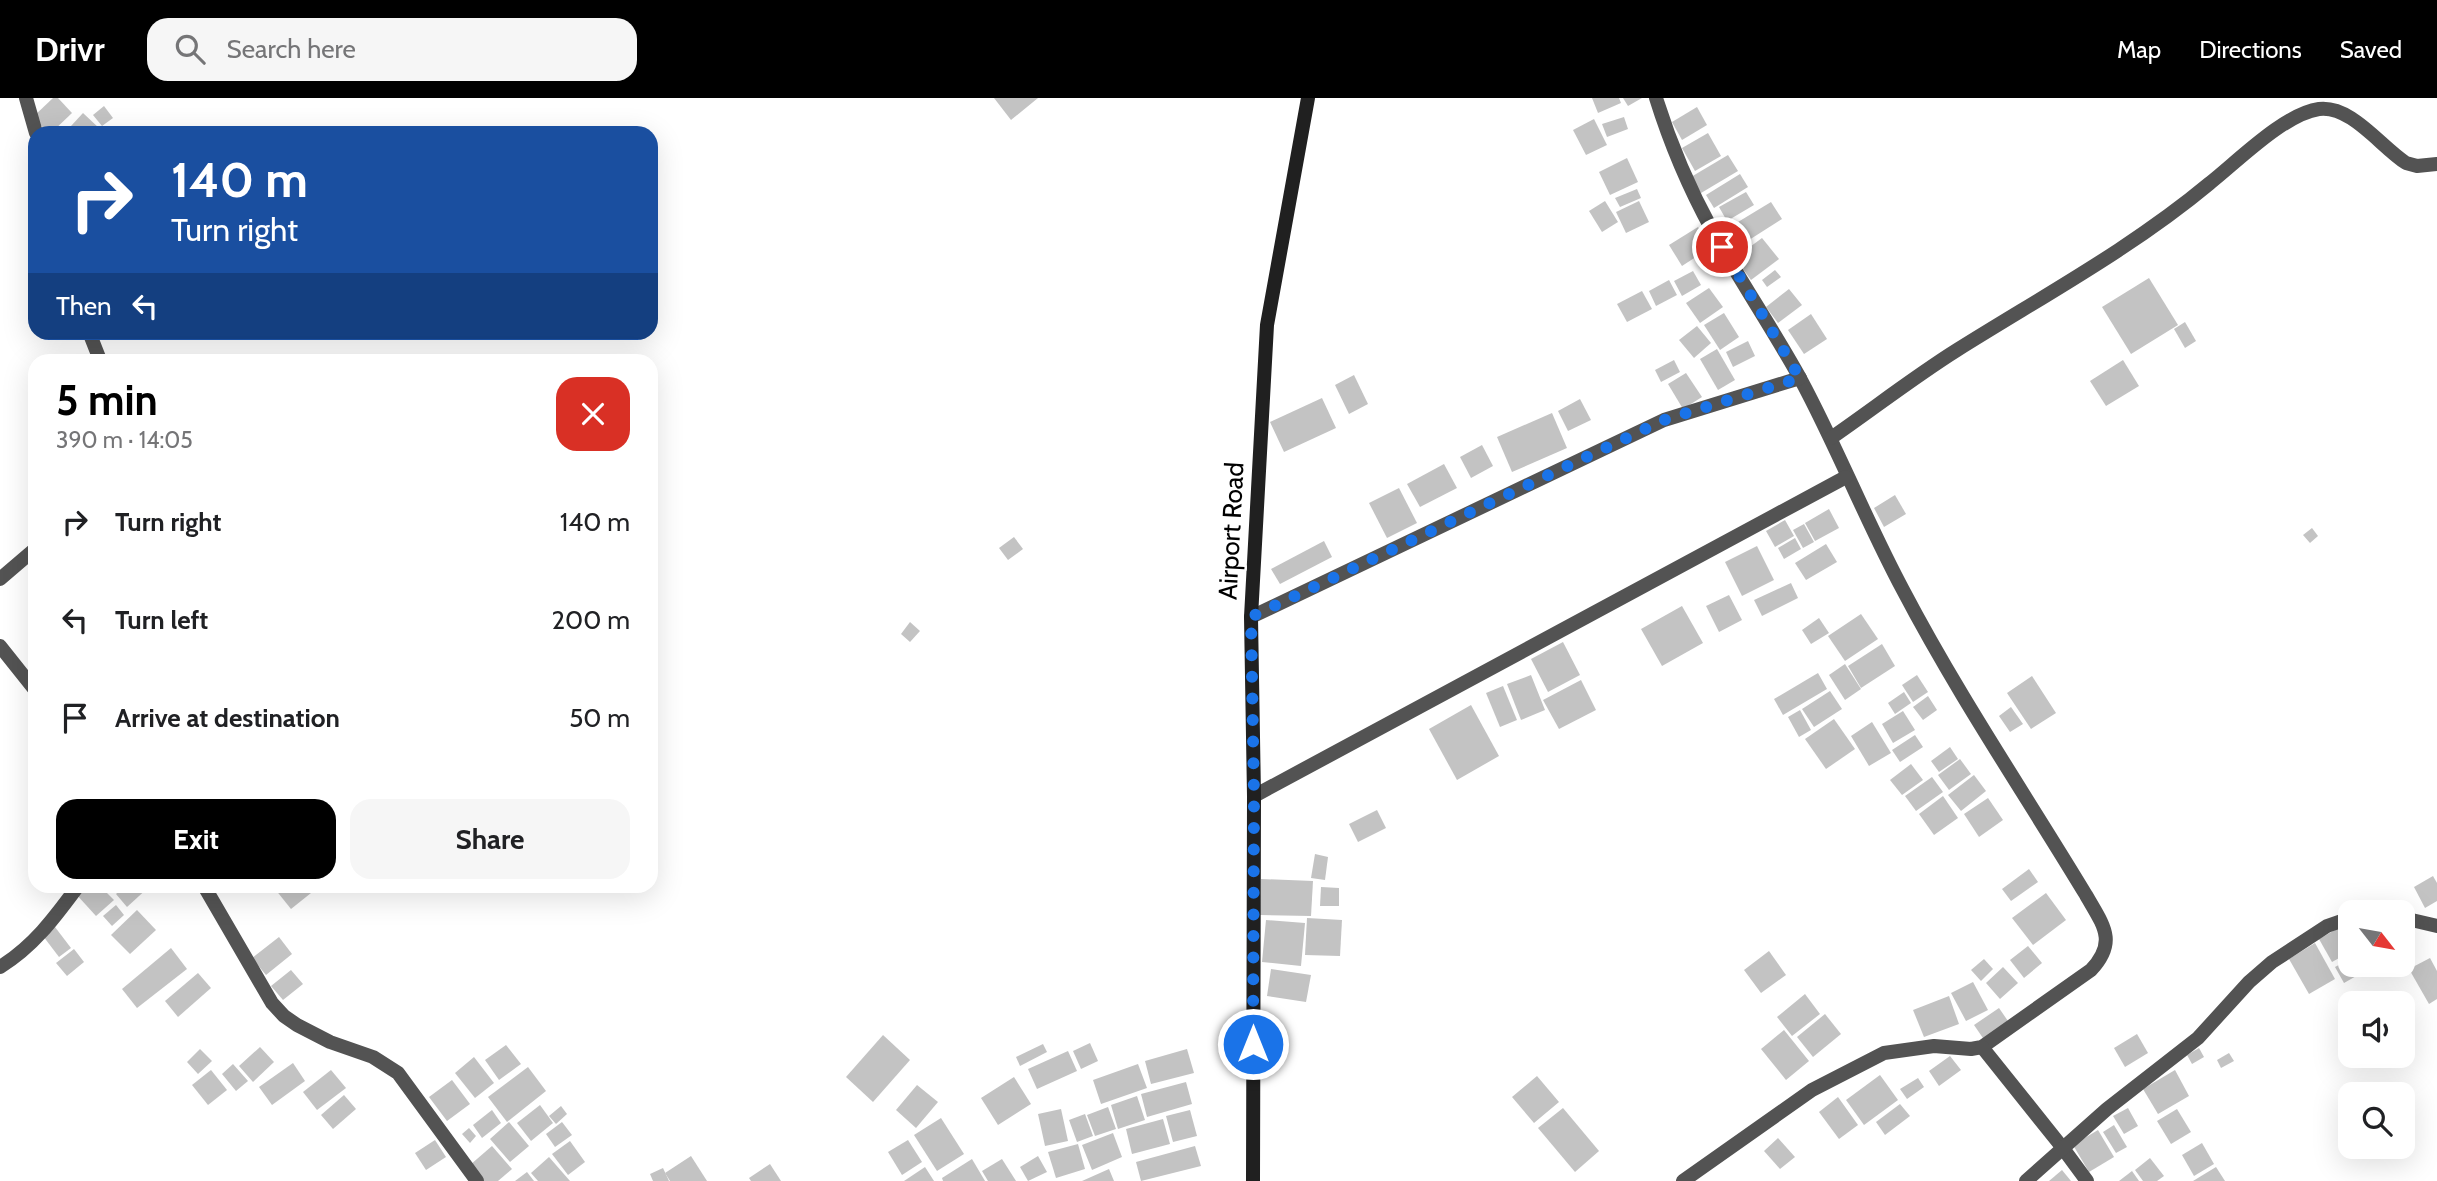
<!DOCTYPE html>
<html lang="en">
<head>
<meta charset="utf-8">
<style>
	:root { --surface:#fff; --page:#f6f6f6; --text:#202124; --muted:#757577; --accent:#000 }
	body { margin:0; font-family:Cabin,sans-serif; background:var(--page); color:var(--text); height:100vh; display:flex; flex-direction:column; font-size:26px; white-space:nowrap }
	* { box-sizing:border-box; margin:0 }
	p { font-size:23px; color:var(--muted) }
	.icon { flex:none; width:38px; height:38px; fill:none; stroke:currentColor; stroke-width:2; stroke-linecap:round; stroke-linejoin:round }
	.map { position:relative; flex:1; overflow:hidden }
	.side { position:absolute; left:28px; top:256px; width:630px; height:539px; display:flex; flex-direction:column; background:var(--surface); border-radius:21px; box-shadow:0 7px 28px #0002 }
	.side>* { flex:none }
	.top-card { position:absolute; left:28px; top:28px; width:630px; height:214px; border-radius:21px; box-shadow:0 7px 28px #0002; background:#1a4fa0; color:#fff; overflow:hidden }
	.needle { width:46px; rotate:121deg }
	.fabs { position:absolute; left:2338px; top:802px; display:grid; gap:14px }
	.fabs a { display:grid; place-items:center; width:77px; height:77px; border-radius:14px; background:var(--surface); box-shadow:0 7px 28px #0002; font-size:35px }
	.pin { position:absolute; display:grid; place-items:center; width:60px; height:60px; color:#fff; margin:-30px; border:4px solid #fff; border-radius:50%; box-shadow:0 2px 7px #0007 }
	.me { position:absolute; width:77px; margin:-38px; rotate:0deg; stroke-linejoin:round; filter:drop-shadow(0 0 5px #0008) }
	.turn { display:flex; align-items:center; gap:24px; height:147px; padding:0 28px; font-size:32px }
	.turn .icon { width:91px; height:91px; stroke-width:2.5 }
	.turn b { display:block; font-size:49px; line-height:60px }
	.then { display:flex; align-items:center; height:66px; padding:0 28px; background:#0003; gap:14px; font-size:26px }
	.round { display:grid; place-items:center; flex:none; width:74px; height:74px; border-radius:21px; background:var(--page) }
	.overview { display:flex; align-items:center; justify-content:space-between; height:119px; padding:0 28px }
	h1 { font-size:42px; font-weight:800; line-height:52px; color:var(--accent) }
	.primary-button { display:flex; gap:14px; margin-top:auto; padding:14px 28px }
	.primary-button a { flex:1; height:80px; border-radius:21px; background:var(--accent); color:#fff; font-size:28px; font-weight:800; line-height:80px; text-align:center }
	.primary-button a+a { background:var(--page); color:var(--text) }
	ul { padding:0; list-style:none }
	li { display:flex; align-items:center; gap:21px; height:98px; padding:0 28px }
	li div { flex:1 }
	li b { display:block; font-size:26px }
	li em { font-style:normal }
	header { display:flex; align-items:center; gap:42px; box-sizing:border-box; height:98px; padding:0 35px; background:var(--accent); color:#fff }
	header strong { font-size:33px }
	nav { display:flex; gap:38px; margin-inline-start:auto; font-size:24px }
	.search { width:490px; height:63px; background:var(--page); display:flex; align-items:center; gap:18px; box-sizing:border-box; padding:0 24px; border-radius:21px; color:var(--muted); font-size:26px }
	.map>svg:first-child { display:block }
	.building { fill:#c3c3c3 }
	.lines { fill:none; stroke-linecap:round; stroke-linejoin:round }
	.minor { stroke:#535353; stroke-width:14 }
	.secondary { stroke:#202020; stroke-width:14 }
	.route { stroke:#1a73e8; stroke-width:12; stroke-dasharray:0 21.6 }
	.labels { text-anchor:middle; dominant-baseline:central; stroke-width:5; stroke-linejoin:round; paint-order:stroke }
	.street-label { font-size:26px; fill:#000; stroke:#fff }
</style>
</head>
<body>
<header>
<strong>Drivr</strong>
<div class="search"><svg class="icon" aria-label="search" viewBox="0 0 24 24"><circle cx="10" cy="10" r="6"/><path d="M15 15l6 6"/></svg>Search here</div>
<nav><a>Map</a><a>Directions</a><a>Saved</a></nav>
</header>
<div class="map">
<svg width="2437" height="1083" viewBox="0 0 2437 1083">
	<rect width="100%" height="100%" fill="#fff"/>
	<g class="building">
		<polygon points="53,0 58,0 72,15 51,35 48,35 33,19"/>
		<polygon points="994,0 1038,0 1011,22"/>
		<polygon points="1592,0 1619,0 1621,5 1598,15"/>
		<polygon points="1623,0 1642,0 1628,8"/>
		<polygon points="104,8 113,20 102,28 93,17"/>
		<polygon points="1697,9 1707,27 1682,42 1672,24"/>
		<polygon points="83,15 100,31 96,35 79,35 71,28"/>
		<polygon points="1624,19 1628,31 1607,39 1602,26"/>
		<polygon points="1594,21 1607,47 1586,57 1573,32"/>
		<polygon points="1708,35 1721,58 1695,73 1682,50"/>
		<polygon points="1728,57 1738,73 1701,95 1691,79"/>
		<polygon points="1627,60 1638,84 1610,97 1599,74"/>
		<polygon points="1740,76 1748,89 1714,110 1706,97"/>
		<polygon points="1637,91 1641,100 1620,109 1615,100"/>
		<polygon points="1746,94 1754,107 1727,123 1719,109"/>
		<polygon points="1605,103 1618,124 1602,134 1589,113"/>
		<polygon points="1639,103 1649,124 1626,135 1616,114"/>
		<polygon points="1771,104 1782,121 1749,142 1738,124"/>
		<polygon points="1698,129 1711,149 1682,168 1669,147"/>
		<polygon points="1762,140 1779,161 1751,182 1735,160"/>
		<polygon points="1775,172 1781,179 1767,189 1762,182"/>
		<polygon points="1693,173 1701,187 1682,198 1674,183"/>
		<polygon points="2149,180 2178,227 2131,256 2102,209"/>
		<polygon points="1669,182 1677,197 1656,208 1649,193"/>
		<polygon points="1709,190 1723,209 1700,225 1686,205"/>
		<polygon points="1789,191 1802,207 1778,225 1766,209"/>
		<polygon points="1642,193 1652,211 1627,224 1617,206"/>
		<polygon points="1724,215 1739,239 1720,252 1704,227"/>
		<polygon points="1811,216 1827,241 1804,256 1788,232"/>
		<polygon points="2185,224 2196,243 2185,250 2174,231"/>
		<polygon points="1697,228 1711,245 1694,260 1679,242"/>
		<polygon points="1748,243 1755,258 1733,269 1726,254"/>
		<polygon points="1717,251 1735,282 1718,292 1700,261"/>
		<polygon points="1674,262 1680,274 1661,284 1655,272"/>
		<polygon points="2123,262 2139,288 2106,308 2090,283"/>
		<polygon points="1686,275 1702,299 1683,311 1668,286"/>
		<polygon points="1354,277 1368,306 1349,316 1335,287"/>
		<polygon points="1322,300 1336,330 1284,354 1270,324"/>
		<polygon points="1580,301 1591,322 1568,333 1558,313"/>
		<polygon points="1552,315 1567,350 1512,374 1497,339"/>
		<polygon points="1482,347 1493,368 1471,380 1460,359"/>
		<polygon points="1444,366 1457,390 1420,409 1407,386"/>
		<polygon points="1399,390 1417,425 1387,440 1369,405"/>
		<polygon points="1895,397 1906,416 1884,429 1874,410"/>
		<polygon points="1829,411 1839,430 1815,443 1805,425"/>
		<polygon points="1785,422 1794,438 1775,449 1766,433"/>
		<polygon points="1804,426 1814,444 1803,450 1793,432"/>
		<polygon points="2312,430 2318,438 2310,445 2303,437"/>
		<polygon points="1014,439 1023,451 1008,462 999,450"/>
		<polygon points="1795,440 1801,451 1784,461 1778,450"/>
		<polygon points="1324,443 1332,459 1280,486 1271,471"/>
		<polygon points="1826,446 1837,464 1806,482 1795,465"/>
		<polygon points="1757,448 1774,482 1742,498 1725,464"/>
		<polygon points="1791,485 1798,500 1762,518 1754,502"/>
		<polygon points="1729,497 1742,522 1719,534 1706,508"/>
		<polygon points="1682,508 1703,545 1662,568 1641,531"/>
		<polygon points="1861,516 1878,541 1845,563 1828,538"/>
		<polygon points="1819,520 1829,535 1811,546 1802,532"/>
		<polygon points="910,524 920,533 910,544 901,536"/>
		<polygon points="1563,544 1580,577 1548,594 1531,561"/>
		<polygon points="1882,546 1895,568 1861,590 1848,568"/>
		<polygon points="1845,566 1861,591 1845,602 1829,577"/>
		<polygon points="1818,575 1827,591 1783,617 1774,601"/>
		<polygon points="1531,577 1545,612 1521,622 1507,586"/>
		<polygon points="1917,577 1928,594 1913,604 1902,587"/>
		<polygon points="2032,578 2056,615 2031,631 2007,595"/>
		<polygon points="1581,582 1596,612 1559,631 1543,602"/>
		<polygon points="1503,588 1517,622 1500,629 1486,595"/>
		<polygon points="1830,593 1842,611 1814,629 1802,611"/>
		<polygon points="1904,594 1911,605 1895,616 1888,605"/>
		<polygon points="1928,598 1937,612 1923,622 1913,609"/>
		<polygon points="1471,607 1499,658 1457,682 1429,631"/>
		<polygon points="2011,609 2023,626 2010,634 1999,618"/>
		<polygon points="1800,612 1811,632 1799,639 1788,619"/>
		<polygon points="1903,613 1915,632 1893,645 1882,626"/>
		<polygon points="1834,621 1855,651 1826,671 1805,641"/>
		<polygon points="1872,624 1891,655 1869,668 1851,638"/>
		<polygon points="1915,637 1923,649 1900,664 1892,652"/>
		<polygon points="1950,649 1958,661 1939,674 1931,663"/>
		<polygon points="1960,661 1971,676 1949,692 1938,677"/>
		<polygon points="1911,666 1923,682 1902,697 1890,682"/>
		<polygon points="1974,677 1986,693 1961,713 1948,697"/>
		<polygon points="1932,679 1943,694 1916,713 1905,698"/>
		<polygon points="1943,698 1958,720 1934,737 1919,716"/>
		<polygon points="1988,700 2003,722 1979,739 1964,716"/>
		<polygon points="1377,712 1386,730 1358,744 1349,726"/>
		<polygon points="1315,756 1328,759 1325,782 1311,780"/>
		<polygon points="2029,771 2038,784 2011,803 2002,791"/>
		<polygon points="2433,778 2437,785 2437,803 2425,810 2414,789"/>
		<polygon points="1261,781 1313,783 1311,818 1260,817"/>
		<polygon points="86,788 100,788 114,802 96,818 76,796"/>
		<polygon points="125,788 150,788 127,809 116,796"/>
		<polygon points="279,788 306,788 311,795 291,811 275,791"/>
		<polygon points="1321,789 1339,790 1339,808 1320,808"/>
		<polygon points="2046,795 2066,822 2033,847 2012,820"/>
		<polygon points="116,807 124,817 112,828 103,818"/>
		<polygon points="137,812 156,832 130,856 111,837"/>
		<polygon points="1307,820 1342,822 1340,858 1305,857"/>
		<polygon points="1266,822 1305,825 1301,868 1262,864"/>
		<polygon points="2342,828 2350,843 2350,854 2332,864 2319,841"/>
		<polygon points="55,829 71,850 59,859 43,838"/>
		<polygon points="279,839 292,856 266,877 252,860"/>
		<polygon points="2315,845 2335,881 2309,896 2289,861"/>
		<polygon points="2028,848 2042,865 2024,880 2010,862"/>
		<polygon points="171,850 187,871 137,910 122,891"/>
		<polygon points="74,851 84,864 67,878 56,865"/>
		<polygon points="1769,853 1786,877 1761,895 1744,872"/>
		<polygon points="2430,860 2437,873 2437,901 2429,906 2409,871"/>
		<polygon points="1984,861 1993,871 1981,883 1971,872"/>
		<polygon points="2350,861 2350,866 2362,866 2365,873 2344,885 2335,869"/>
		<polygon points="2003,869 2018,885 2000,901 1986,885"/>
		<polygon points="1271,871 1311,877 1306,904 1267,898"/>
		<polygon points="291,872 303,886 283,902 271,888"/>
		<polygon points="198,875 211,890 178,919 165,903"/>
		<polygon points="1973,884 1988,912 1966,923 1951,895"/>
		<polygon points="1805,896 1820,916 1792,938 1777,919"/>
		<polygon points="1949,898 1959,926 1924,939 1913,912"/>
		<polygon points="1999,910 2010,926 1985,943 1974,927"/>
		<polygon points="1825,916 1841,936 1813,959 1797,939"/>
		<polygon points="1784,932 1809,963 1786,982 1761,951"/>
		<polygon points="2137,936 2148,955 2125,969 2114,950"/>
		<polygon points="883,937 910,962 873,1004 846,979"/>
		<polygon points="1090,945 1098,963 1081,971 1073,953"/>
		<polygon points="1043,946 1047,954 1020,968 1016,959"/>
		<polygon points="506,947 521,966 499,982 485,962"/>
		<polygon points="260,949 274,964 253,984 239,968"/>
		<polygon points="2199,950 2204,959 2192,966 2187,957"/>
		<polygon points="200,951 212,963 198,976 187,964"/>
		<polygon points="1187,951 1194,975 1151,986 1145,963"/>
		<polygon points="1068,953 1077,973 1037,991 1028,971"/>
		<polygon points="2229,955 2234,963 2221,970 2217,962"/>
		<polygon points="1950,958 1961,972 1939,988 1929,973"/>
		<polygon points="474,959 494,985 475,1000 455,975"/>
		<polygon points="293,965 305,983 272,1007 259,989"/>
		<polygon points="233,966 248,983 236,993 222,976"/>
		<polygon points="1138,966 1147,990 1101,1006 1093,982"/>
		<polygon points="528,969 546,993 507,1024 488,999"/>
		<polygon points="211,972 227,992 208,1007 192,987"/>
		<polygon points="331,972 346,990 317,1012 303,994"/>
		<polygon points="2175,972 2189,998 2158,1016 2143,991"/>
		<polygon points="1880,977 1898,1002 1864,1027 1846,1002"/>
		<polygon points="1537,978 1559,1004 1534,1025 1512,999"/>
		<polygon points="1014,979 1031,1006 998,1027 981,1000"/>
		<polygon points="1918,980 1924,989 1907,1001 1900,991"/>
		<polygon points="452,982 470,1006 447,1023 429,999"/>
		<polygon points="1186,984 1192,1006 1147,1019 1141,996"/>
		<polygon points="917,987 938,1004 916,1030 896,1012"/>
		<polygon points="344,997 356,1011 333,1031 321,1017"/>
		<polygon points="1137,998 1145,1022 1118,1031 1111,1007"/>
		<polygon points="1838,999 1858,1027 1839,1041 1819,1014"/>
		<polygon points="1900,1006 1910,1018 1885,1037 1876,1024"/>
		<polygon points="540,1007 553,1025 531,1043 517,1025"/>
		<polygon points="561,1008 567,1016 556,1026 549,1018"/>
		<polygon points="1108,1009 1116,1031 1095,1038 1087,1017"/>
		<polygon points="1563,1010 1599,1053 1575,1074 1538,1030"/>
		<polygon points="2128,1010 2138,1028 2124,1036 2113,1018"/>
		<polygon points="1061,1011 1068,1043 1045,1048 1038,1016"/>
		<polygon points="2177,1011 2191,1034 2171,1046 2157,1023"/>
		<polygon points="492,1012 501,1025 482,1040 473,1027"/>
		<polygon points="1190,1012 1197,1038 1173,1044 1166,1018"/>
		<polygon points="1085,1016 1093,1038 1077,1044 1069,1022"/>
		<polygon points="941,1020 964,1056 937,1073 914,1037"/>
		<polygon points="1163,1021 1170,1046 1132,1056 1126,1031"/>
		<polygon points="509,1024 529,1048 510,1064 490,1041"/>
		<polygon points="562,1024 572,1037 555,1049 546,1036"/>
		<polygon points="2114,1027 2127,1049 2116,1055 2103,1034"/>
		<polygon points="469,1030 476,1038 470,1045 462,1036"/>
		<polygon points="2098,1032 2114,1059 2089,1074 2073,1047"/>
		<polygon points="1113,1035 1122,1059 1092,1072 1082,1047"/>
		<polygon points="1778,1040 1795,1059 1780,1071 1764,1053"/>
		<polygon points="435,1042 446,1059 426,1072 415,1055"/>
		<polygon points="908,1042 922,1064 902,1077 888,1054"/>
		<polygon points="570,1043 585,1064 568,1077 552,1056"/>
		<polygon points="2202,1045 2214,1066 2194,1078 2182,1057"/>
		<polygon points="1078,1046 1085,1071 1056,1080 1048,1054"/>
		<polygon points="492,1048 512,1071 498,1083 484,1083 470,1067"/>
		<polygon points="1195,1048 1201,1068 1141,1083 1136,1064"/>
		<polygon points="691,1058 707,1083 670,1083 665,1075"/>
		<polygon points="1038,1058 1047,1074 1028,1083 1020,1069"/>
		<polygon points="549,1059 570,1083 538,1083 531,1075"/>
		<polygon points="2150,1060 2164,1078 2157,1083 2143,1083 2135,1072"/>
		<polygon points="972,1061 985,1083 943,1083 942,1080"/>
		<polygon points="1002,1061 1016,1083 988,1083 982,1073"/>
		<polygon points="770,1066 781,1083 751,1083 749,1080"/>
		<polygon points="925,1069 934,1083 904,1083"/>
		<polygon points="2216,1069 2225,1083 2193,1083"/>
		<polygon points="663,1070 669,1083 653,1083 650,1076"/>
		<polygon points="1109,1071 1114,1083 1082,1083"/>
		<polygon points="2062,1072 2071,1083 2049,1083"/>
		<polygon points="2132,1073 2139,1083 2119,1083"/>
		<polygon points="527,1074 534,1083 515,1083"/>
	</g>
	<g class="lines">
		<g class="minor">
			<polyline points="26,0 36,35"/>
			<path d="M1656,0C1670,45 1689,90 1712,132C1740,183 1773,231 1801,282C1838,351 1866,423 1903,492C1958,597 2025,696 2086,797C2103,827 2118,843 2091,872L1982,949L1971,951L1934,948L1884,955L1812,992L1683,1083"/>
			<polyline points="89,234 100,262"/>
			<path d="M1831,340C1873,311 1914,279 1957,252C2043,198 2132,150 2210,85C2238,63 2284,16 2319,11C2351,7 2380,48 2406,65L2417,68L2437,66"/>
			<polyline points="0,481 35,451"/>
			<polyline points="1251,519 1664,322 1800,280"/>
			<polyline points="0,548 35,592"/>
			<polyline points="1254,698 1846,379"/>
			<polyline points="204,788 272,905 284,918 297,927 330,944 373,959 398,975 477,1083"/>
			<polyline points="2403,820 2437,828"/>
			<path d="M0,869C34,848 55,819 78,788"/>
			<polyline points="1982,949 2062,1049 2087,1083"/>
			<polyline points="2026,1083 2107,1011 2198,940 2249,884 2272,864 2327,828 2350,820"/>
		</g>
		<polyline class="secondary" points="1253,1083 1254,698 1251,519 1267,227 1308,0"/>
	</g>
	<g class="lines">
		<polyline class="route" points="1253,946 1254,698 1251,519 1664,322 1800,280 1722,149"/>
	</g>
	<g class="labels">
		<g class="street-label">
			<text transform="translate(1231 433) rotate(-87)">Airport Road</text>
		</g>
	</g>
</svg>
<div class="fabs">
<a><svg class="needle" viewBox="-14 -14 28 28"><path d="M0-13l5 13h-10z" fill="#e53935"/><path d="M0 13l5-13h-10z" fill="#757577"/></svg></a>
<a><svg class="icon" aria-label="sound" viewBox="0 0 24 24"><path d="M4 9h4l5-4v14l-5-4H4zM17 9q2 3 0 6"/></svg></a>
<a><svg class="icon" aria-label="search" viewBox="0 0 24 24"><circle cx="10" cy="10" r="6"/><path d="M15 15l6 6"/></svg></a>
</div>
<div class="pin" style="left:1722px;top:149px;background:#d93025"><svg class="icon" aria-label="arrive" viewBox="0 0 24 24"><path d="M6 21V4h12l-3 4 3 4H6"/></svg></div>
<svg class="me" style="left:1253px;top:946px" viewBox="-20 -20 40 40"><circle r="17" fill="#1a73e8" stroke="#fff" stroke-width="3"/><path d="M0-11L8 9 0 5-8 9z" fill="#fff"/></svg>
<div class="top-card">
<div class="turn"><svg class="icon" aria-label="right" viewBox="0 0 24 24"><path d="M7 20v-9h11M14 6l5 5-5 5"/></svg><div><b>140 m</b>Turn right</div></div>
<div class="then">Then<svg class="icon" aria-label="left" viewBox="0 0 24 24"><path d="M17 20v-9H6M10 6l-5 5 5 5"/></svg></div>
</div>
<section class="side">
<div class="overview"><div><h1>5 min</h1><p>390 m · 14:05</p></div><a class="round" style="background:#d93025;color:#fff"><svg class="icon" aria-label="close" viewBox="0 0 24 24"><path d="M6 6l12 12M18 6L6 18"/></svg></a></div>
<ul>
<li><svg class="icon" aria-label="right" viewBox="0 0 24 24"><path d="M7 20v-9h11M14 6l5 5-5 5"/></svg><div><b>Turn right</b></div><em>140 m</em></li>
<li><svg class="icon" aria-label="left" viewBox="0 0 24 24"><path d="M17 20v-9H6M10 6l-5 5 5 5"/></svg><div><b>Turn left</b></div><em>200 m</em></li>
<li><svg class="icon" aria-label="arrive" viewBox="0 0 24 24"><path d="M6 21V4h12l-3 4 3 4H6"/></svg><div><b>Arrive at destination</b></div><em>50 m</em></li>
</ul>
<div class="primary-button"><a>Exit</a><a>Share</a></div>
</section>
</div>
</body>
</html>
